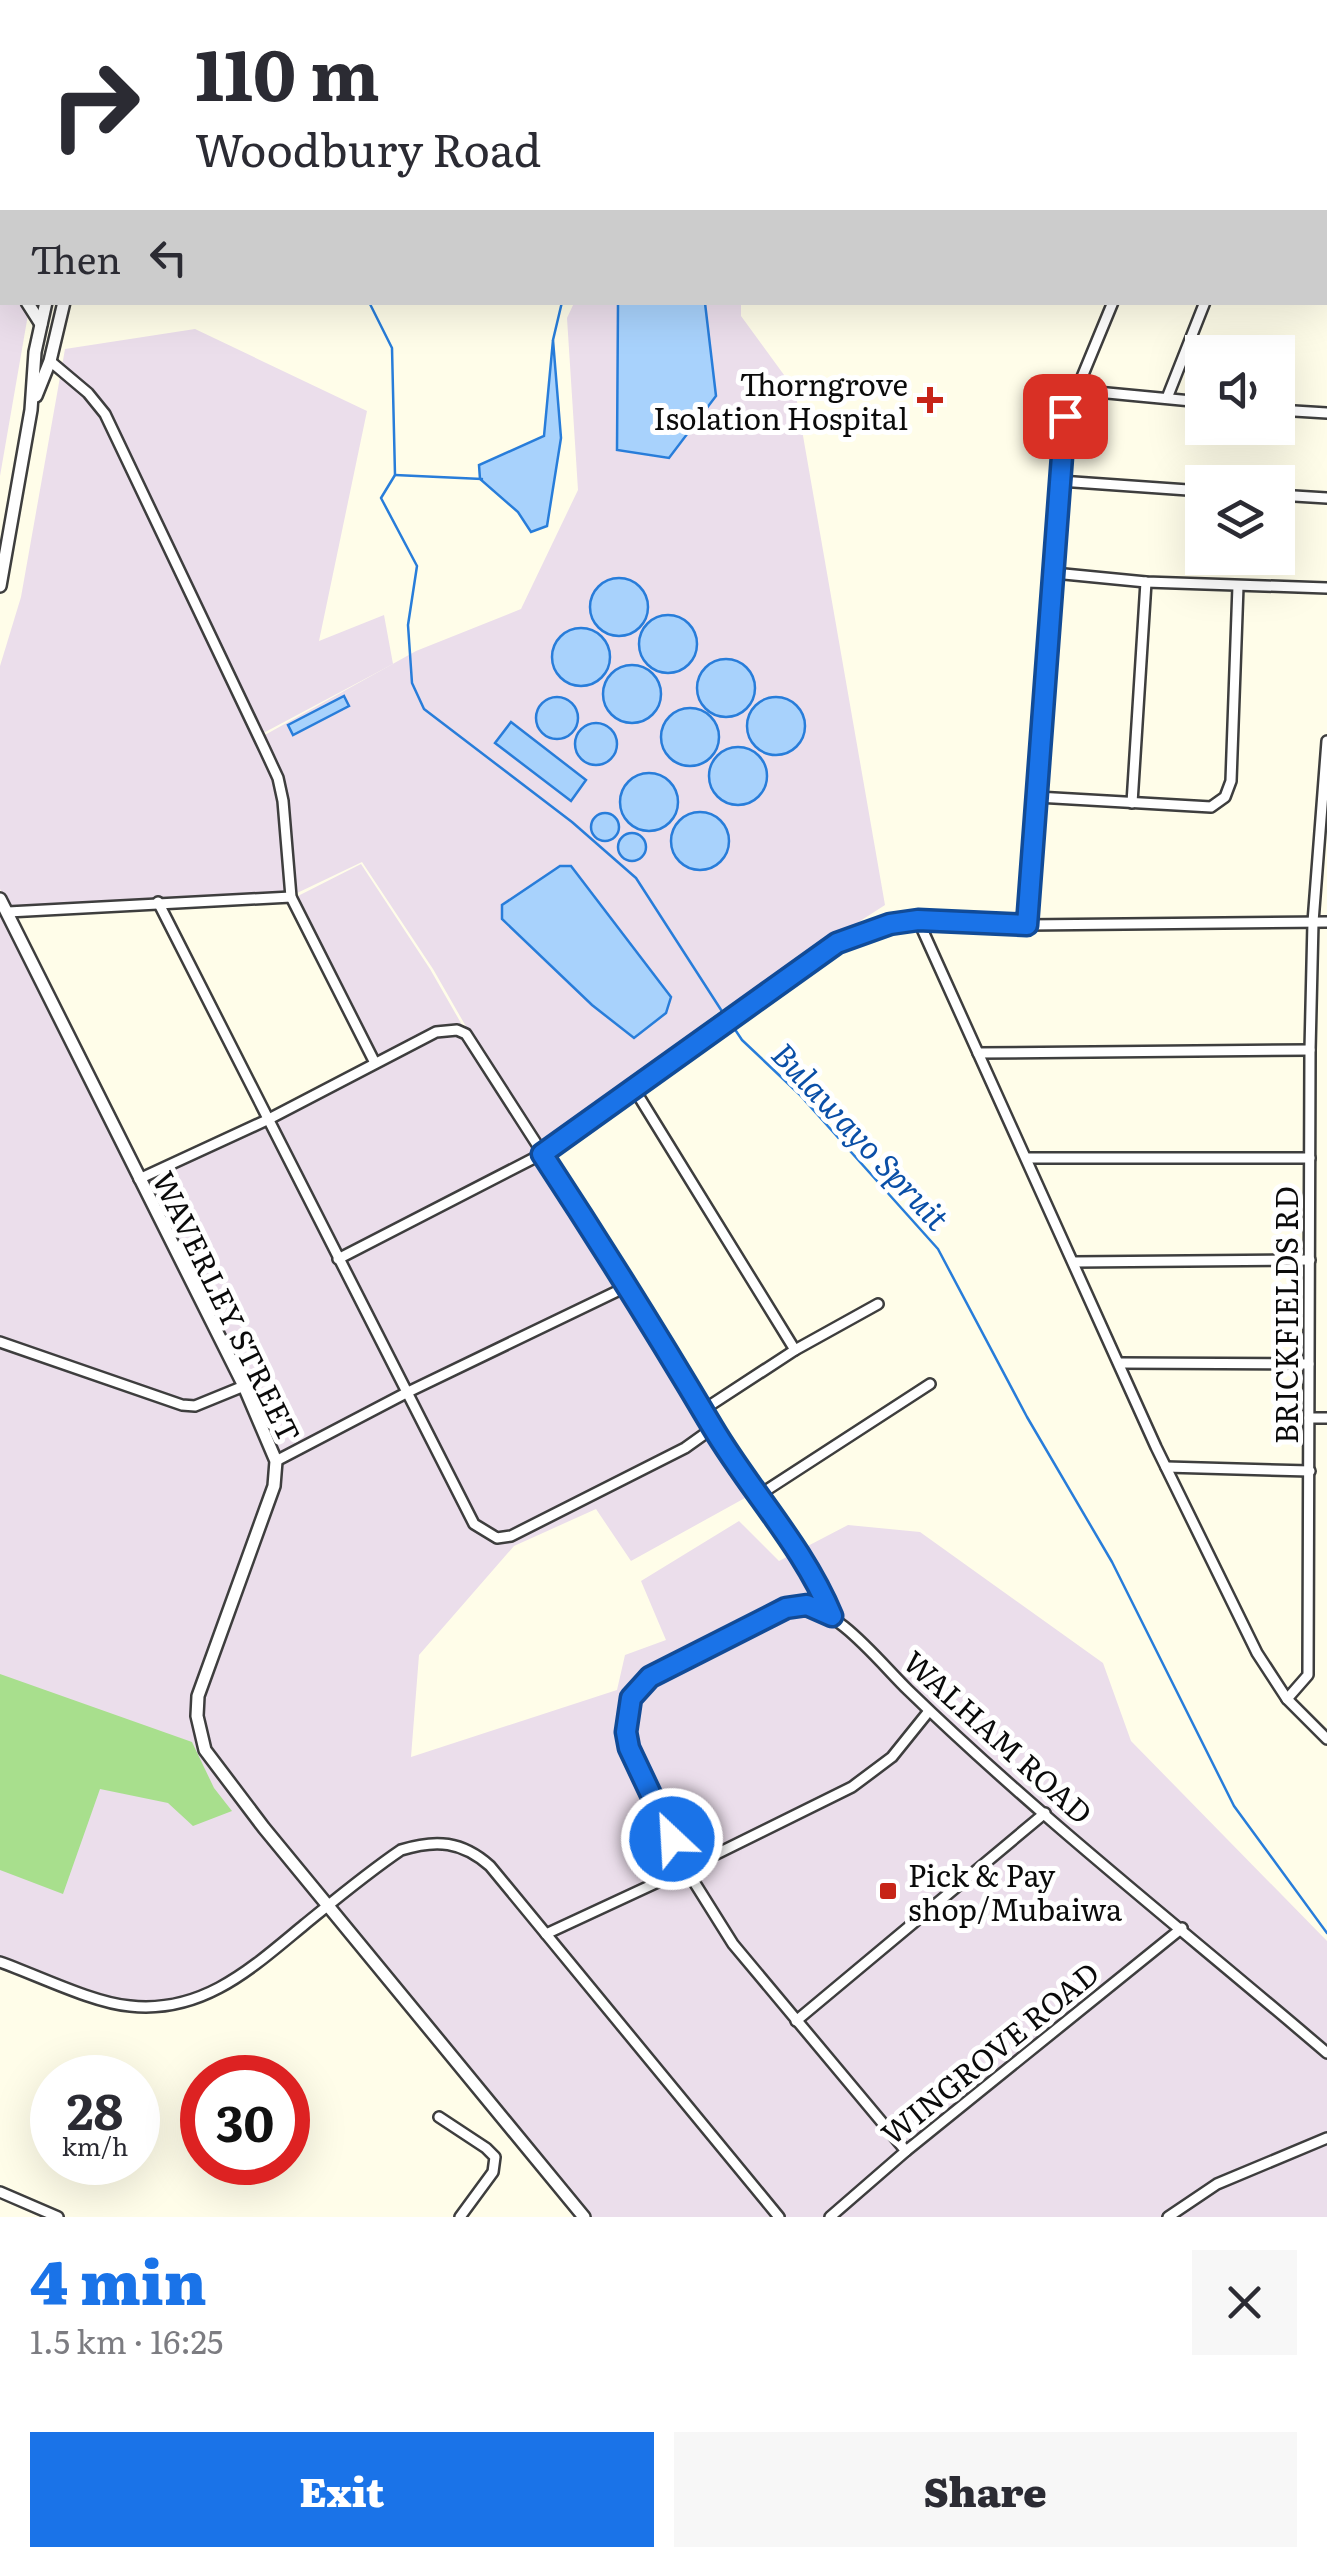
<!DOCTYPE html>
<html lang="en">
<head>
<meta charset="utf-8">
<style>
	:root { --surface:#fff; --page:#f7f7f7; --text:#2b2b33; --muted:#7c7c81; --accent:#1a73e8 }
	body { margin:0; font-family:Literata,serif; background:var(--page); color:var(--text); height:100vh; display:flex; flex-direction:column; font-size:38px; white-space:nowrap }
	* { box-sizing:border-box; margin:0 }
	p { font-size:32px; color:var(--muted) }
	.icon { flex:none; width:55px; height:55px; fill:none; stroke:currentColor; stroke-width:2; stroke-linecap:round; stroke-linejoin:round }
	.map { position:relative; height:2217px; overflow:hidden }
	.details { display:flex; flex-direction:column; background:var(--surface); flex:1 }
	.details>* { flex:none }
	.banner { position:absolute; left:0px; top:0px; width:1328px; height:305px; box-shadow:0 10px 40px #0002; background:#fff; color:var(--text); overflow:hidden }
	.controls { position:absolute; left:1185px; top:335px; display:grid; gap:20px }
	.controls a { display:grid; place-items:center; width:110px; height:110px; border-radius:0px; background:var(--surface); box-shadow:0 10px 40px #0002; font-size:50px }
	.speed { position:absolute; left:30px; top:2055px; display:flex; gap:20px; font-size:50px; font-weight:700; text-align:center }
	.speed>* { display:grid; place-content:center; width:130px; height:130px; border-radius:50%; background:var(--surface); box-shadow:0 10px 40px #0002; line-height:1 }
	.speed small { font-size:25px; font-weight:400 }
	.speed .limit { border:15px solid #d22; background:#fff; color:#111 }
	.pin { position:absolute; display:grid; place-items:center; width:85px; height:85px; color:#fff; margin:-42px; border-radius:20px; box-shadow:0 5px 15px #0006 }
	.me { position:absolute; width:110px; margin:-55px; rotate:335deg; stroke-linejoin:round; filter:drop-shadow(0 0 8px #0008) }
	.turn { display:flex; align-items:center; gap:35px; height:210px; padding:0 30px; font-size:45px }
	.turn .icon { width:130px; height:130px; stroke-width:2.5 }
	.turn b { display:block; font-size:70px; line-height:85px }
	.then { display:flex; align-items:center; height:95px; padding:0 30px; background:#0003; gap:20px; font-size:38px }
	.round { display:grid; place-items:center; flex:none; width:105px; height:105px; border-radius:0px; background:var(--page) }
	.summary { display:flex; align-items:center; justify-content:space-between; height:170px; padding:0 30px }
	h1 { font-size:60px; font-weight:800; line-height:75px; color:var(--accent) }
	.button { display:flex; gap:20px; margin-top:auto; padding:20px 30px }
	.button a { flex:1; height:115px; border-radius:0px; background:var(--accent); color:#fff; font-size:40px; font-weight:800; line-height:115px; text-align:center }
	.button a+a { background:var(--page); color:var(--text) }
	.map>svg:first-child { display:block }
	.industrial { fill:#ebdeeb }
	.forest { fill:#a8df8d }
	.water { fill:#a8d2fc; stroke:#287dda; stroke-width:2.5 }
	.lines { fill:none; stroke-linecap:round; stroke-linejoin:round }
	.stream { stroke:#287dda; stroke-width:2.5 }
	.minor-casing { stroke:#3e3e3e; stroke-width:14 }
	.tertiary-casing { stroke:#3e3e3e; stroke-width:16 }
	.minor { stroke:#fff; stroke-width:9 }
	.tertiary { stroke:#fff; stroke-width:11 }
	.route-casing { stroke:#114b97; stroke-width:25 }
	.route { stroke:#1a73e8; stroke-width:18 }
	.poi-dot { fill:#c72417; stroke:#fff; stroke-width:4 }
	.labels { text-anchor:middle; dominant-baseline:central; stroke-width:10; stroke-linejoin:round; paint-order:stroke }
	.poi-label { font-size:30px; fill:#0b0b0b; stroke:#fff; text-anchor:end }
	.street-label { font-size:30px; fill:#0b0b0b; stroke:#fff }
	.water-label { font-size:32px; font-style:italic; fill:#0a4fa7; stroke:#fff }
</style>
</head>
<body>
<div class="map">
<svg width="1327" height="2217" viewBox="0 0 1327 2217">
	<rect width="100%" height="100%" fill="#fffde9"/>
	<g class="industrial">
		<polygon points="0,0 83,0 2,2 2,302 30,303 0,476"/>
		<polygon points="129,0 501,0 129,2"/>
		<polygon points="574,303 741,303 741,316 795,390 885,905 717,1013 543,1148 484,1049 468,1030 433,969 362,862 295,894 287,802 263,736 416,651 521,609 578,490 567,318"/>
		<polygon points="195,329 367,411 319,641 384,615 393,664 254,738 277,791 290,895 11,908 0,889 0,666 21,597 65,349"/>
		<polygon points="361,864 430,969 473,1044 754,1493 631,1561 596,1509 514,1546 419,1655 411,1757 617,1690 625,1655 666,1640 641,1581 739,1521 779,1561 848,1525 920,1532 1103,1663 1131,1741 1327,1941 1327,2217 590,2217 328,1903 229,1982 179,2001 132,2004 0,1959 0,912 138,1180 376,1064 294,898"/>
	</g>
	<polygon class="forest" points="0,1674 192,1742 214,1788 232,1811 193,1826 168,1803 100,1789 63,1894 0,1870"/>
	<g class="water">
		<polygon points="618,303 705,303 716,396 669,458 617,450"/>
		<polygon points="553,340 561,438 547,526 531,532 518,512 480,479 479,465 544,436"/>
		<circle cx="619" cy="607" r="29"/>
		<circle cx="668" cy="644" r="29"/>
		<circle cx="581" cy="657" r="29"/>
		<circle cx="726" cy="688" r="29"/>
		<circle cx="632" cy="694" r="29"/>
		<polygon points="344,696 349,706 293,735 288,725"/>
		<circle cx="776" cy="726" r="29"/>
		<circle cx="557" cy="718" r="21"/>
		<circle cx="690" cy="737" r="29"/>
		<polygon points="511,722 586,780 571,801 495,743"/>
		<circle cx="596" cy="744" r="21"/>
		<circle cx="738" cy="776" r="29"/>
		<circle cx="649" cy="802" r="29"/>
		<circle cx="700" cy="841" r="29"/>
		<circle cx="605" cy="827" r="14"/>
		<circle cx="632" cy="847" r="14"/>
		<polygon points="560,866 571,866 671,997 666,1013 634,1038 592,1005 502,919 502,905"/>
	</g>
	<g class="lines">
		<g class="stream">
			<polyline points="15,0 18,2"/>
			<polyline points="612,0 613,2"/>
			<polyline points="369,302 392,348 395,475 381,498 417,566 408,625 412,683 424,709 572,822 636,878 725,1016"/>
			<polyline points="553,340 562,302"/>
			<polyline points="395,475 482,479"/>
			<polyline points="730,1022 742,1040 799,1094 938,1249 1027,1417 1112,1562 1234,1806 1327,1933"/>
		</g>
		<g class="minor-casing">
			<g id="minor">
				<polyline points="279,2 279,0"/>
				<polyline points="492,2 492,0"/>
				<polyline points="1325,146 1327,146"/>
				<polyline points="1325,249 1327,251"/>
				<polyline points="0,281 2,282"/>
				<polyline points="50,361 88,393 105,414 265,750 278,778 283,801 291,897 375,1063"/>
				<polyline points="1076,390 1202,402"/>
				<polyline points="1167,398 1205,302"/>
				<polyline points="1278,410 1327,413"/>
				<polyline points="1060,481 1202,491"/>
				<polyline points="1278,495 1327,498"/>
				<polyline points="1054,573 1146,582 1327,588"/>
				<polyline points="1037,797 1211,807 1225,797 1231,781 1238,586"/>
				<polyline points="1132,803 1146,582"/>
				<polyline points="158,902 474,1524 497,1538 511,1536 685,1448 713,1428"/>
				<polyline points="8,912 291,897"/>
				<polyline points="918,920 1156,1447 1257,1653 1287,1699 1327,1739"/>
				<polyline points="1027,925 1063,423 1113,302"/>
				<polyline points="978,1053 1310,1050"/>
				<polyline points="633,1087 795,1350"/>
				<polyline points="1028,1158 1310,1158"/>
				<polyline points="139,1179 267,1120 436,1032 457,1030 466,1034 628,1286 713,1428 801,1556 819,1586 832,1616"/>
				<polyline points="338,1259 542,1154 735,1013 837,943 889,924 918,920 1027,925 1327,922"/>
				<polyline points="1074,1262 1310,1260"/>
				<polyline points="0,1342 182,1405 195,1406 244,1386"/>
				<polyline points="1119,1363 1309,1364"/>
				<polyline points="703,1410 795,1350 878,1304"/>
				<polyline points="1309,1418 1327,1418"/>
				<polyline points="276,1461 406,1393 628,1286"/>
				<polyline points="1166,1467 1310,1471"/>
				<polyline points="759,1495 930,1384"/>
				<polyline points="1287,1699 1308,1675 1310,1050 1313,922 1327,741"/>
				<polyline points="546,1934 686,1869 852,1787 892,1757 929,1711"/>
				<path d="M0,1962C37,1975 93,2003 130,2006C203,2014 252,1968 304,1925C336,1899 367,1873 401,1850C436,1839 462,1841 490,1866L779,2217"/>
				<polyline points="796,2021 1045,1813"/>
				<polyline points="439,2117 486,2148 495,2157 493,2172 460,2217"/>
				<path d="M906,2151L733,1944L686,1869L629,1748C626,1731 623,1711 633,1695C648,1672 767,1614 796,1605C835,1604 881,1664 908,1690C1040,1818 1187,1933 1327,2053"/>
				<polyline points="0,2192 58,2217"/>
				<polyline points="830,2217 906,2151 1182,1928"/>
				<polyline points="1168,2217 1217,2184 1327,2138"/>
			</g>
		</g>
		<g class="tertiary-casing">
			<g id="tertiary">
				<polyline points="98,2 99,0"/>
				<polyline points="116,2 117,0"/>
				<polyline points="27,302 41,324"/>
				<polyline points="36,396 50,361 64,302"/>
				<polyline points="0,586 31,410 35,352 46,302"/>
				<polyline points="0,899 244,1386 276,1461 274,1486 198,1696 197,1716 205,1750 264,1828 584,2217"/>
			</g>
		</g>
		<use href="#minor" class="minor"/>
		<use href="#tertiary" class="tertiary"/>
	</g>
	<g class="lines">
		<g class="route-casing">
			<path id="route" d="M672,1839L629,1748L626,1732L631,1698L650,1677L786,1608L807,1605L832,1616C803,1546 751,1492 713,1428C658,1335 601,1244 542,1154L837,943L890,924L918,920L1027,925L1065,416"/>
		</g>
		<use href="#route" class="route"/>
	</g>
	<g class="poi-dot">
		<path d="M925 385h10v10h10v10h-10v10h-10v-10h-10v-10h10z"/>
		<rect x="878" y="1881" width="20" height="20" rx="5"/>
	</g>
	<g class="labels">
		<g class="poi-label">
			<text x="908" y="383">Thorngrove<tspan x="908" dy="34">Isolation Hospital</tspan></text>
			<text x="908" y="1874" text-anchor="start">Pick &amp; Pay<tspan x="908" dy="34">shop/Mubaiwa</tspan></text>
		</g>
		<g class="street-label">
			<text transform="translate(228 1306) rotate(64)">WAVERLEY STREET</text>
			<text transform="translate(1285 1315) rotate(-90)">BRICKFIELDS RD</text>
			<text transform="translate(999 1736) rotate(42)">WALHAM ROAD</text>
			<text transform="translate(989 2052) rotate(-39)">WINGROVE ROAD</text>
		</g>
		<g class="water-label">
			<text transform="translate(862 1135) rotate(47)">Bulawayo Spruit</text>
		</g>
	</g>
</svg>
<div class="controls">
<a><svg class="icon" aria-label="sound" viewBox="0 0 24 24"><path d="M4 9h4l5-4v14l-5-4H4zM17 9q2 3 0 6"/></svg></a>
<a><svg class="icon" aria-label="layers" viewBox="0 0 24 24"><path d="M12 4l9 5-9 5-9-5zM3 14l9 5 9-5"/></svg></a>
</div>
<div class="speed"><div>28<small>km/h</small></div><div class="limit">30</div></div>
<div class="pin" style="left:1065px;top:416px;background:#d93025"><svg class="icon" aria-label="arrive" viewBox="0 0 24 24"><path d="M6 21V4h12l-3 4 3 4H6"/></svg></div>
<svg class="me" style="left:672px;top:1839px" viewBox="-20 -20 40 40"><circle r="17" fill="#1a73e8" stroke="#fff" stroke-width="3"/><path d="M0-11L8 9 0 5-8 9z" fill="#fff"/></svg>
<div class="banner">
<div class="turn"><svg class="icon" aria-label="right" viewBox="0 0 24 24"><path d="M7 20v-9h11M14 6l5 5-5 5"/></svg><div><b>110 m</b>Woodbury Road</div></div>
<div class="then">Then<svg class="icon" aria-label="left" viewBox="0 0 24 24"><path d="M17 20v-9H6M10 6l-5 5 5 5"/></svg></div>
</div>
</div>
<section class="details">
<div class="summary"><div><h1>4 min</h1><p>1.5 km · 16:25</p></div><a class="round"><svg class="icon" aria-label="close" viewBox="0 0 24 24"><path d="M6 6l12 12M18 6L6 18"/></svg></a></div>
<div class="button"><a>Exit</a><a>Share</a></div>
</section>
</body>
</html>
